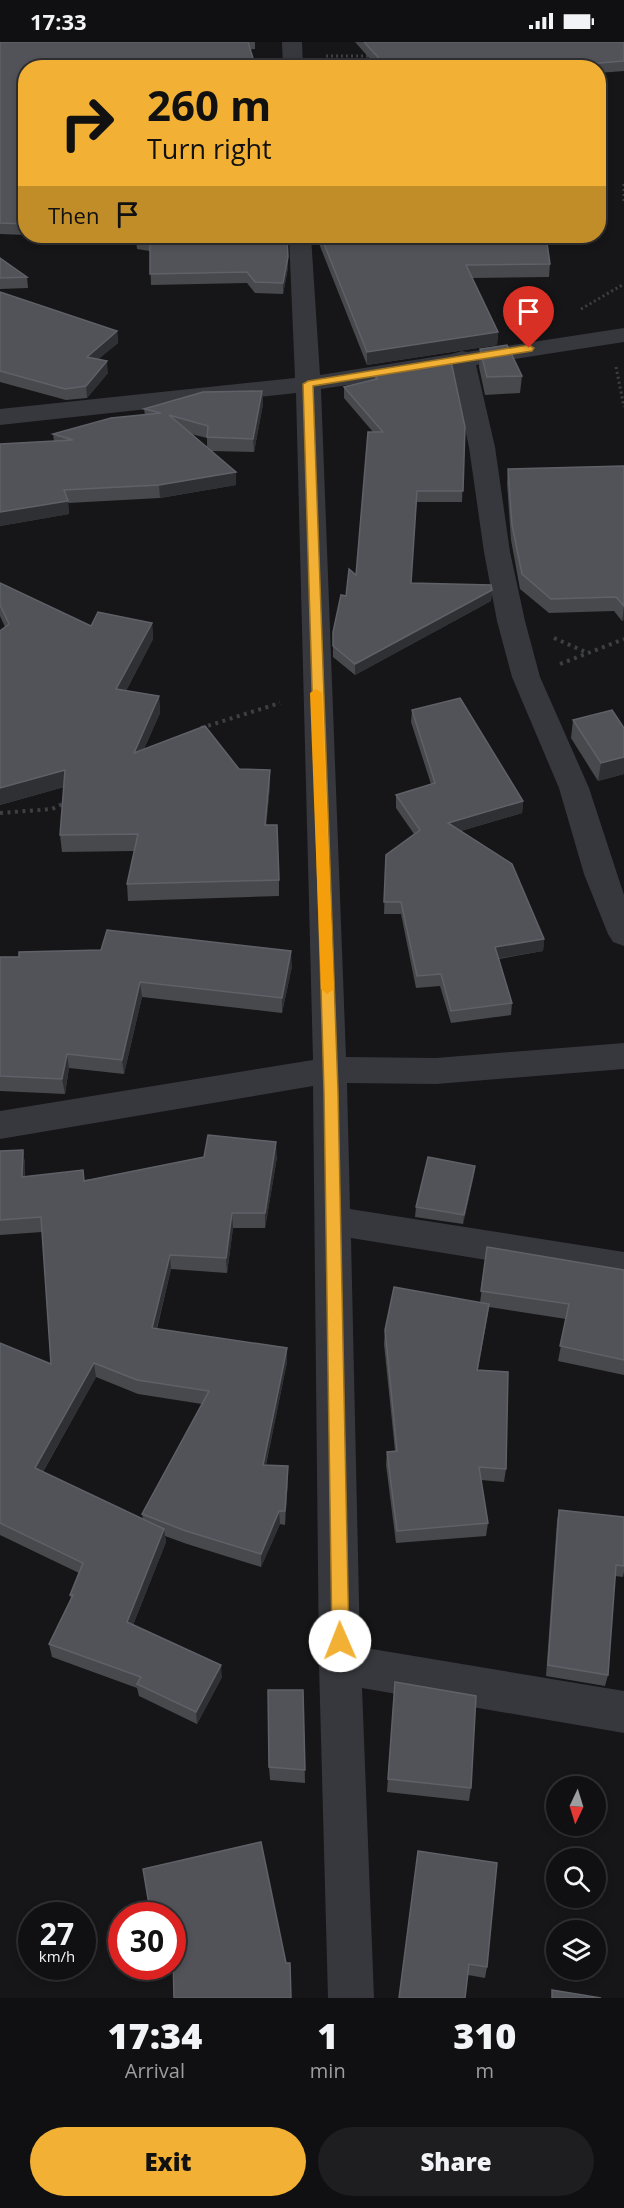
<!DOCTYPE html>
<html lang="en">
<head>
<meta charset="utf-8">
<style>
	:root { --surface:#101012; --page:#1e1e20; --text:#f1f3f6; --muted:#9c9d9f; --line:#303032; --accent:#f2b134 }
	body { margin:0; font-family:"Open Sans",sans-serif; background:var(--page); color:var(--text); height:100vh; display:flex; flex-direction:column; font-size:22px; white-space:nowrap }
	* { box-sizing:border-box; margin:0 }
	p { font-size:20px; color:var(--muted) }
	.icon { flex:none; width:33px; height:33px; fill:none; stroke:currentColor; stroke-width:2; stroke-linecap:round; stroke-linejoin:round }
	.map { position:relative; height:1956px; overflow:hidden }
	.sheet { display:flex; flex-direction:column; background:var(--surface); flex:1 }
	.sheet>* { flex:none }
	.top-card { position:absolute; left:18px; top:18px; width:588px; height:183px; border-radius:24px; box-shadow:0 3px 9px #0003,0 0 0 2px var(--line); background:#f2b134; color:#111; overflow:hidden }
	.needle { width:39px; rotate:184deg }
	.controls { position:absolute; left:546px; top:1734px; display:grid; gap:12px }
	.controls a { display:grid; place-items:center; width:60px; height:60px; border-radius:50%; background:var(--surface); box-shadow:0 3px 9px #0003,0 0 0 2px var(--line); font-size:30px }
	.speed { position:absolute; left:18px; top:1860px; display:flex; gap:12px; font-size:30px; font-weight:700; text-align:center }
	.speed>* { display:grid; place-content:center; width:78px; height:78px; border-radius:50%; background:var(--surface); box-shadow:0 3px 9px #0003,0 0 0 2px var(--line); line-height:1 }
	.speed small { font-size:15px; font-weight:400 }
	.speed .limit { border:9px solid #d22; background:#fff; color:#111 }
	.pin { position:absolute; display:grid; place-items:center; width:51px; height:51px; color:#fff; margin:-62px -26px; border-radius:50% 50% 50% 0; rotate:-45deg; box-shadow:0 0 6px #0007 }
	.pin .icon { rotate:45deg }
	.me { position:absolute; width:66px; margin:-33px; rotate:359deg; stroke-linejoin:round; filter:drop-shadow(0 0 4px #0008) }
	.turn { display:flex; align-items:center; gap:21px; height:126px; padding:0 30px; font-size:27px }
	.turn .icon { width:78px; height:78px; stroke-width:2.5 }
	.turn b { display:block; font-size:42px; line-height:51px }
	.then { display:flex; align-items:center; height:57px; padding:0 30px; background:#0003; gap:12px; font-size:22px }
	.eta { display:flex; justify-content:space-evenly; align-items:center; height:102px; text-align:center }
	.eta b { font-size:36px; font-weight:800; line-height:42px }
	.cta { display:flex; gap:12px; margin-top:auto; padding:12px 30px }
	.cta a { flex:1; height:69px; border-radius:36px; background:var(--accent); color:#111; font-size:24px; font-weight:800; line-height:69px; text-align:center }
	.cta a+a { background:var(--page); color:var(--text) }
	.status { display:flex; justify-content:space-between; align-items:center; height:42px; padding:0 30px; background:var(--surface); direction:ltr }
	.status svg { height:16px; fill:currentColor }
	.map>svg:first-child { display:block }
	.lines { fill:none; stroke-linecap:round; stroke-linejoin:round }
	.path-far1 { stroke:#3d3f44; stroke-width:3; stroke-dasharray:2 3; stroke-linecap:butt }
	.path { stroke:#3d3f44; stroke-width:4; stroke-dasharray:3 4.5; stroke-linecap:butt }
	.street { fill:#37383d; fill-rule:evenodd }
	.wall { fill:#47494d; fill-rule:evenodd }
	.shaded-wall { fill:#2f3033 }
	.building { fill:#525359; stroke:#5f6168; stroke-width:1.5 }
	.route { fill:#f2b134; stroke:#9d7322; stroke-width:1.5 }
	.slow { fill:#f59e0b }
</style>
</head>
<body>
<div class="status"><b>17:33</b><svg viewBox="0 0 49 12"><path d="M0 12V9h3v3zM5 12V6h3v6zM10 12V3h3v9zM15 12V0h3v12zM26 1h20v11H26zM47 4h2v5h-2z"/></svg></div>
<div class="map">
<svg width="624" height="1956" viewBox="0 0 624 1956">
	<rect width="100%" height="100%" fill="#161618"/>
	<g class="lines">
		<g class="path-far1">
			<polyline points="326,14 372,14"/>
			<polyline points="624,142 624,159"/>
			<polyline points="581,267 624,242"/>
			<polyline points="616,325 624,365"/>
		</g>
		<g class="path">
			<polyline points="554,596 588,611"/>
			<polyline points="560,622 624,597"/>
			<polyline points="201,686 280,661"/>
			<polyline points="0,771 52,767 67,760"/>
		</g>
		<g class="street">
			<polygon points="282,0 302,0 303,26 283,26"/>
			<polygon points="289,194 311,194 320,333 452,312 462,309 467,310 624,286 624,300 476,323 495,405 510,510 525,579 540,635 589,746 624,853 624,904 613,900 608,892 584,832 559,746 512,635 497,579 484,510 469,405 452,327 321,347 346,1015 436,1016 624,1001 624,1027 436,1042 347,1041 350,1167 624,1210 624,1240 351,1196 360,1605 624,1649 624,1691 362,1646 374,1956 328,1956 319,1622 313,1044 0,1097 0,1069 313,1018 296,351 0,383 0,367 295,336"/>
		</g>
	</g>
	<g class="wall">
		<polygon points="0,0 255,0 255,7 26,26 26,193 0,192"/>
		<polygon points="355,0 624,0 624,29 598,31 598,26 328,26 328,19 371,18"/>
		<polygon points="287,194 288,226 283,252 255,251 247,241 151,243 150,209 137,207 136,196"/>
		<polygon points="316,194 546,194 550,222 549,235 472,236 498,290 497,303 367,323"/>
		<polygon points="0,216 27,235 28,246 0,247"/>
		<polygon points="0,250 117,289 118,301 98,317 108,331 87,356 66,358 0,340"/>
		<polygon points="480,307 522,334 520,351 485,353 479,325"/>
		<polygon points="374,330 465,385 462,460 416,460 411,541 492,548 491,559 355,633 333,615 333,590 346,554 356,533 373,390 344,356 344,345 374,337"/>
		<path d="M262,349L263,362L254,410L211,409L236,430V443L160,456L68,461L69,472L0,484V402L54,399L53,392L145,373L144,367ZM191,392L207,396V406Z"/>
		<polygon points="624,424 624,578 622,579 614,569 549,571 520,547 511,498 507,441 508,427"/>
		<polygon points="0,541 91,584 152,581 153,597 126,649 159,654 160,671 144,707 239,727 270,728 270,744 266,783 279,838 279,854 128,859 127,842 134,809 62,810 60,793 64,745 0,763 5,585 0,574"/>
		<polygon points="412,668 523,759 522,771 461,789 544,897 543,909 499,917 512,961 511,973 451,981 440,944 416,946 401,872 384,872 386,813 414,792 396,766 396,753 431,742 411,680"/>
		<polygon points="573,678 624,686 624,732 598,739 571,696"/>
		<polygon points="0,915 292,924 282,971 142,955 124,1032 69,1026 65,1052 0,1049"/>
		<path d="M23,1108L25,1123V1135L84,1138L277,1115L265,1186H233L227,1231L171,1227L157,1287L287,1306V1320L266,1423L288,1437L285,1483L280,1482L261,1525L187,1502L165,1494L166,1500L133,1583L222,1635L197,1682L139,1654L137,1646L52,1615L49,1602L71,1557L70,1553L79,1531L0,1493V1301L51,1322L42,1190L0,1193V1109ZM96,1335L138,1352L202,1362L142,1472L143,1477L43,1430Z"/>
		<polygon points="475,1124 474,1133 463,1182 415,1175 416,1165"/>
		<polygon points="487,1205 624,1228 624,1333 558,1319 566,1277 489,1265 478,1328 506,1427 504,1440 481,1438 488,1481 486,1494 396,1501 386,1423 387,1410 395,1409 384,1302 385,1288 480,1261"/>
		<polygon points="559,1468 624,1475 624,1530 623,1535 615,1534 608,1633 605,1644 546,1634 557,1479"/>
		<polygon points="395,1640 471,1746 469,1759 387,1750"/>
		<polygon points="303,1648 305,1741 270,1738 269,1725"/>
		<polygon points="418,1809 487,1925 485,1936 468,1933"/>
	</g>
	<g class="shaded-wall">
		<polygon points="288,215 288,226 283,252 283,241"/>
		<polygon points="117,289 118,301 88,326 87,315"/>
		<polygon points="498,290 497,303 367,323 367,310"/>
		<polygon points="107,319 108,331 87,356 86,344"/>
		<polygon points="262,349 263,362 254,410 253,397"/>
		<polygon points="236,430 236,443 160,456 159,443"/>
		<polygon points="68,459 69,472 0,484 0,470"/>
		<polygon points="492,548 491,559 355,633 355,622"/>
		<polygon points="624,564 624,578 622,579"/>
		<polygon points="152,581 153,597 118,664 116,647"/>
		<polygon points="159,654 160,671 135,727 134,711"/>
		<polygon points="624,715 624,732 598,739 601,721"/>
		<polygon points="65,728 67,744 0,763 0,746"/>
		<polygon points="270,728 270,744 265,799 265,783"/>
		<polygon points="523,759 522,771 447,793 448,781"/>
		<polygon points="544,897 543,909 494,917 495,905"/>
		<polygon points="291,909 292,924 282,971 282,956"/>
		<polygon points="140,940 142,955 124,1032 122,1018"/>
		<polygon points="67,1012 69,1026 65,1052 62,1037"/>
		<polygon points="276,1100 277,1115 265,1186 265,1171"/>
		<polygon points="23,1108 25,1123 24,1150 22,1135"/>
		<polygon points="475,1124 474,1133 463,1182 464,1173"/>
		<polygon points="232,1171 233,1186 227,1231 226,1216"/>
		<polygon points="170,1213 171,1227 153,1301 152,1286"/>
		<polygon points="489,1262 487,1276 475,1341 477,1328"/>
		<polygon points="287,1306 287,1320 263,1436 263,1423"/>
		<polygon points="94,1321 96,1335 37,1440 35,1426"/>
		<polygon points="288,1424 288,1437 285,1483 285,1469"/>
		<polygon points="279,1469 280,1482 261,1525 261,1512"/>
		<polygon points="164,1487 166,1500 129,1593 127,1580"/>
		<polygon points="221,1623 222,1635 197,1682 196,1670"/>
	</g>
	<g class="building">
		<polygon points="0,0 248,0 256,26 26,26 26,182 0,181"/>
		<polygon points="364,0 624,0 624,19 588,22 589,26 388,26"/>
		<polygon points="378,18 377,26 329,26 328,19"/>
		<polygon points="138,194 287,194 288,215 283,241 255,240 247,230 150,232 150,199 136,196"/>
		<polygon points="321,194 546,194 550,222 466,223 498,290 367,310"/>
		<polygon points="0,216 27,235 0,236"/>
		<polygon points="0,250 117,289 87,315 107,319 86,344 65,347 0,329"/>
		<polygon points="507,303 522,334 487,335 480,307"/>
		<polygon points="451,319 465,385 463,449 417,449 411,541 491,543 492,548 355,622 333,604 333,590 341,553 346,554 349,527 356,533 368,390 383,390 344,345 377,337 374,330"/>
		<polygon points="262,349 253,397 207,395 208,384 169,373 236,430 159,443 64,448 68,459 0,470 0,402 73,398 53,392 111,376 161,371 144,367 203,350"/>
		<polygon points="624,424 624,564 616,555 551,557 522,532 512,483 508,427"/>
		<polygon points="0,541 91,584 98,570 152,581 116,647 159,654 134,711 205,684 239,727 270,728 265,783 277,783 279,838 127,842 138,792 60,793 65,728 0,746 0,589 9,582 0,563"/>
		<polygon points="460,656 523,759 448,781 512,822 544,897 495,905 512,961 451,969 441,932 417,934 401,860 384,860 386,813 420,788 396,753 435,741 412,668"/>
		<polygon points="612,668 624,686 624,715 601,721 573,678"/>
		<polygon points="107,888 291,909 282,956 140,940 122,1018 67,1012 62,1037 0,1034 0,915 19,915 19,910 101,908"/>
		<polygon points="208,1093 276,1100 265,1171 232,1171 226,1216 170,1213 152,1286 287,1306 263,1423 288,1424 285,1469 279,1469 261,1512 186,1489 142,1472 209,1349 137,1338 94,1321 35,1426 164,1487 127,1580 221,1623 196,1670 137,1642 141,1635 49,1602 73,1553 70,1553 83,1521 0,1481 0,1301 51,1322 41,1175 0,1178 0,1109 23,1108 22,1135 83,1128 84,1139 204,1115"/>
		<polygon points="428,1115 475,1124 464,1173 416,1165"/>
		<polygon points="487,1205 624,1228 624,1318 560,1304 569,1262 481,1249"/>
		<polygon points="394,1245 489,1262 477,1328 508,1330 506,1427 479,1425 488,1481 397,1489 387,1410 397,1409 385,1288"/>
		<polygon points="559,1468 624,1475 624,1524 616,1523 608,1633 548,1623"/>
		<polygon points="395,1640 476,1654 471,1746 388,1737"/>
		<polygon points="268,1648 303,1648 305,1728 269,1725"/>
		<polygon points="261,1800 286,1921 290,1921 291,1956 174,1956 172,1874 151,1874 143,1827"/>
		<polygon points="418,1809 497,1821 487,1925 469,1922 465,1956 399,1956"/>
		<polygon points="552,1948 601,1956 552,1956"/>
	</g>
	<polygon class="route" points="529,303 534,306 532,309 313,344 338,1049 349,1599 346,1605 340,1607 334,1605 332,1599 324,1049 303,342 308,339"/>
	<polygon class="slow" points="316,647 322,651 334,947 327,952 321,947 310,651"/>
</svg>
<div class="controls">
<a><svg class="needle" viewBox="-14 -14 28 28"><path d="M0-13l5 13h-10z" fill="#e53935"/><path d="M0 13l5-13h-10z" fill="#9c9d9f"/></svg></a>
<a><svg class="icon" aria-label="search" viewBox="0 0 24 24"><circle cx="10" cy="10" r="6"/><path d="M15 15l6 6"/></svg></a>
<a><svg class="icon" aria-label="layers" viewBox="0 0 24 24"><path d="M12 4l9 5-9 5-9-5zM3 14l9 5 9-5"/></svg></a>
</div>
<div class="speed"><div>27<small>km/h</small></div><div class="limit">30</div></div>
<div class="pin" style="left:529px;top:306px;background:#d93025"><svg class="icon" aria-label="arrive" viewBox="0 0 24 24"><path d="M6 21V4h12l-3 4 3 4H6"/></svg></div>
<svg class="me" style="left:340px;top:1599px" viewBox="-20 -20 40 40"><circle r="19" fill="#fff"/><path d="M0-13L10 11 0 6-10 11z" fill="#f2b134"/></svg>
<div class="top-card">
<div class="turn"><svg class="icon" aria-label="right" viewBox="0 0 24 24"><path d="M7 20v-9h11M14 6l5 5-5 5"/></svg><div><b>260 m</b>Turn right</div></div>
<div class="then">Then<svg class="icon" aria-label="arrive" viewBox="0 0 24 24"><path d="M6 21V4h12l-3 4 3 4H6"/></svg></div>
</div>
</div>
<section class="sheet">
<div class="eta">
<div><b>17:34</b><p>Arrival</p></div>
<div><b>1</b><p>min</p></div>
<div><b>310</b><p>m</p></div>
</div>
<div class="cta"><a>Exit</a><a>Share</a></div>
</section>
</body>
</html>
